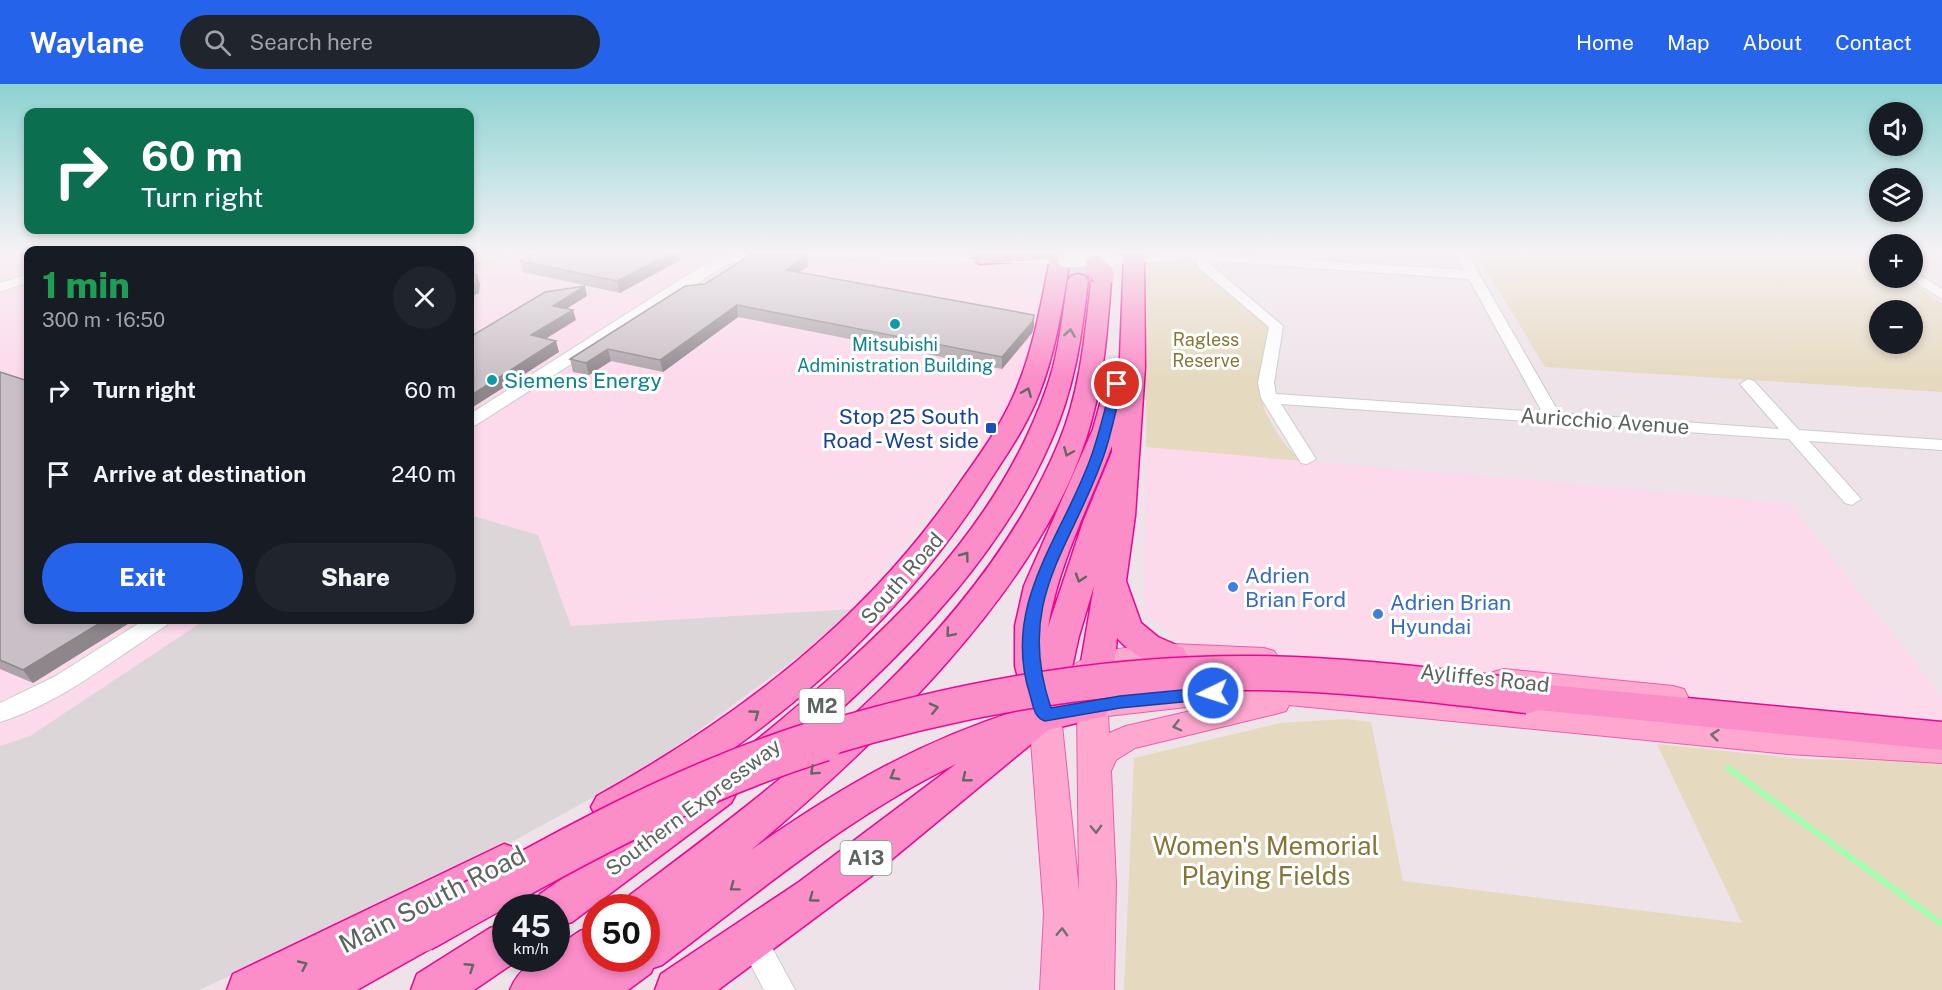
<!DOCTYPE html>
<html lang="en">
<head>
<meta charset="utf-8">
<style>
	:root { --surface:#171b24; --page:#20242c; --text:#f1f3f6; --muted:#9ea1a6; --accent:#2563eb }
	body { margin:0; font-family:"Public Sans",sans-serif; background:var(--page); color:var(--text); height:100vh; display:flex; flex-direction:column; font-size:22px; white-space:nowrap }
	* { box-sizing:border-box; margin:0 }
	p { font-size:20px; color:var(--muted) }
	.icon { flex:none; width:33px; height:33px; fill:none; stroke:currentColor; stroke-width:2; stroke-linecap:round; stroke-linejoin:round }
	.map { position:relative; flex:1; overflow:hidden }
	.details { position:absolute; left:24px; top:162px; width:450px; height:378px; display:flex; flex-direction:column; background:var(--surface); border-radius:12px; box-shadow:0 3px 9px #0003 }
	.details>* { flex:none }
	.hud { position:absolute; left:24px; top:24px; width:450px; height:126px; border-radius:12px; box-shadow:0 3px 9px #0003; background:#0b6e4f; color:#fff; overflow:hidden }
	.tools { position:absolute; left:1869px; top:18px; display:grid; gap:12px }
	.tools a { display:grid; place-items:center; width:54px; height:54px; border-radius:50%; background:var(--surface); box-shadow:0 3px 9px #0003; font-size:30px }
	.speed { position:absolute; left:492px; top:810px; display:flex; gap:12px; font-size:30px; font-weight:700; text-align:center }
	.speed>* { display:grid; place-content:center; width:78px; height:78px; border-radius:50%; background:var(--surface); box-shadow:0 3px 9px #0003; line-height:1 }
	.speed small { font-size:15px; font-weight:400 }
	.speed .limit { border:9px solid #d22; background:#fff; color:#111 }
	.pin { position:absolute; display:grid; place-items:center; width:51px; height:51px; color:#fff; margin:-26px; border:3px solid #fff; border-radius:50%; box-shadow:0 2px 6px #0007 }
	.me { position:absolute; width:66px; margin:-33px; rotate:266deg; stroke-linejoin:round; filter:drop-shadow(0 0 4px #0008) }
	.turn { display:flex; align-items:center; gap:21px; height:126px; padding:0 18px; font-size:27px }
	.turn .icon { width:78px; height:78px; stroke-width:2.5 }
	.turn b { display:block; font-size:42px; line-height:51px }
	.round { display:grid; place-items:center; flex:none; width:63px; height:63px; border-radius:32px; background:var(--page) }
	.overview { display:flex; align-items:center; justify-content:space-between; height:102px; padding:0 18px }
	h1 { font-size:36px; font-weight:800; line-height:45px; color:#1e9e55 }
	.button { display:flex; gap:12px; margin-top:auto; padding:12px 18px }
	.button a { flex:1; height:69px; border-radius:36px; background:var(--accent); color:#fff; font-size:24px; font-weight:800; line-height:69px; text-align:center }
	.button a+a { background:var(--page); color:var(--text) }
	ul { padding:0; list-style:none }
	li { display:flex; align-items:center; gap:18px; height:84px; padding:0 18px }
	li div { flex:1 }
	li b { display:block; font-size:22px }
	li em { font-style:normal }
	header { display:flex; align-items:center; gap:36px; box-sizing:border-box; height:84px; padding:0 30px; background:var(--accent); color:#fff }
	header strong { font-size:28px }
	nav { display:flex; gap:33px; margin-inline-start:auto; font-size:21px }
	.search { width:420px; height:54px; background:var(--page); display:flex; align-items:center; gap:15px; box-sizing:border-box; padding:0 21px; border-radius:33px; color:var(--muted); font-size:22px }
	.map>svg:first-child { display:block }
	.commercial { fill:#fdd9ec }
	.industrial { fill:#dcd6d9 }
	.green { fill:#e5dac0; fill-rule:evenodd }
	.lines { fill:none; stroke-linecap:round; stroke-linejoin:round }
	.stream { stroke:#a3feb0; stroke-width:6 }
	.highway-tunnel { stroke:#c9c3c6; stroke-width:22; stroke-dasharray:22 10; stroke-linecap:butt }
	.minor-casing { stroke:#c7cec9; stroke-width:2 }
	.major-casing { stroke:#ef5bb0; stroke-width:2 }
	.highway-casing { stroke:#ee0491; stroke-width:3 }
	.minor { fill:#fff; fill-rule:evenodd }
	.major { fill:#fea8cf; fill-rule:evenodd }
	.highway { fill:#fb8dc9; fill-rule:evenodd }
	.minor-bridge-casing { stroke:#c7cec9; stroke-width:16; stroke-linecap:butt }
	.highway-bridge-far2-casing { stroke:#ee0491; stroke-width:24; stroke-linecap:butt }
	.highway-bridge-far1-casing { stroke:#ee0491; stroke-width:37; stroke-linecap:butt }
	.highway-bridge-casing { stroke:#ee0491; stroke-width:45; stroke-linecap:butt }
	.minor-bridge { stroke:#fff; stroke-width:14 }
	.highway-bridge-far2 { stroke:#fb8dc9; stroke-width:22 }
	.highway-bridge-far1 { stroke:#fb8dc9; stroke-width:34 }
	.highway-bridge { stroke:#fb8dc9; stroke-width:42 }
	.wall { fill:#ada4aa }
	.shaded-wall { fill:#8d868b }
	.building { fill:#c9bfc6; stroke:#8d868b; stroke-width:1.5 }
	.oneway { stroke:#636663 }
	.oneway2 { stroke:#736e6f }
	.route { fill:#2563eb; stroke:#184099; stroke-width:1.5 }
	.culture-dot { fill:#0f9aa8; stroke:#fff; stroke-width:2 }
	.transit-dot { fill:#1a4fb4; stroke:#fff; stroke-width:2 }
	.shop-dot { fill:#3f7fe0; stroke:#fff; stroke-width:2 }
	.labels { text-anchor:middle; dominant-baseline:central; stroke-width:6; stroke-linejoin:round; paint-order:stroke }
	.far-park-label { font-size:18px; fill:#877437; stroke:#fff }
	.far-culture-label { font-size:18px; fill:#0d838f; stroke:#fff }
	.shield { fill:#fff; stroke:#8c928e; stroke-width:1.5 }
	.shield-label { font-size:20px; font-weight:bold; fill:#5b645e }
	.culture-label { font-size:21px; fill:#0d838f; stroke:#fff; text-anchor:start }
	.transit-label { font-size:21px; fill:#164399; stroke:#fff; text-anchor:end }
	.street-label { font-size:21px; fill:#5b645e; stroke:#fff }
	.shop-label { font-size:21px; fill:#366cbe; stroke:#fff; text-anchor:start }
	.near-park-label { font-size:26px; fill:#877437; stroke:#fff }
	.near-street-label { font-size:26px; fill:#5b645e; stroke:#fff }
</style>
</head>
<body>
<header>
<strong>Waylane</strong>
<div class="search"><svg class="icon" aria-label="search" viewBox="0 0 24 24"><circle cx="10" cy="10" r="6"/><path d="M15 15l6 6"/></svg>Search here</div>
<nav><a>Home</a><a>Map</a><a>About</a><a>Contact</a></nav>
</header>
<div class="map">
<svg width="1942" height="906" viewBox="0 0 1942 906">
	<rect width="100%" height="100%" fill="#eee3e9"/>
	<g class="commercial">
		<polygon points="0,169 28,169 28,536 205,536 29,652 0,662"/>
		<polygon points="470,169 1050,169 1037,226 1038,247 1021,304 992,350 853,525 571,542 538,451 470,431"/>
		<polygon points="1146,363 1789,419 1942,613 1942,636 1181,558 1144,528"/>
	</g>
	<polygon class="industrial" points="470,431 538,451 571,542 853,525 802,570 652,681 464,784 199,906 0,906 0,662 30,652 205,536 470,536"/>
	<g class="green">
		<polygon points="470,169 474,169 507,175 475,191 470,190"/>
		<path d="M1476,169H1871L1879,174L1880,194H1906L1942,220V308L1545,283ZM1880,226H1912V260H1880Z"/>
		<path d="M1151,177L1196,180L1258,229L1271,244C1262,286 1250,306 1275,345C1283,358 1290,368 1302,377L1146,363V178Z"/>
		<polygon points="1345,635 1371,638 1403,797 1742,839 1657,660 1804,675 1942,678 1942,906 1124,906 1134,674 1280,639"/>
	</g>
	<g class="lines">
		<polyline class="stream" points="1728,684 1942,840"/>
		<polyline class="highway-tunnel" points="1078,196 1082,169"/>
		<g class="minor-casing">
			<g id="minor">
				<polygon points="741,169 1065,172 1071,176 1065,180 754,173 726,181 476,341 470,342 470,330 695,186 716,175"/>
				<path d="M1198,169L1464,186L1455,169H1467L1559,329L1779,345L1740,300L1748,295L1754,297L1799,346L1942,356V366L1809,357L1861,415L1852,421L1845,419L1789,355L1281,320L1316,375L1307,380L1301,379L1261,314L1258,299L1269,243L1198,183L1197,176L1111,180L1105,176L1111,172ZM1212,177L1469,195L1542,328L1276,310L1274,299L1283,242L1209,179Z"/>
				<polygon points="1912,186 1942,205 1942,215 1908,194 1912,194"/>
				<polygon points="28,190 28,198 0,208 0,199"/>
				<path d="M144,536H170L167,541C114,575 61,619 0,638V619L54,593Z"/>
				<polygon points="754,845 764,849 795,906 764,906 739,858 744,849"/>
			</g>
		</g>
		<g class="major-casing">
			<g id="major">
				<path d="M1172,560L1264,564L1274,567L1279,574L1274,581L1264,584C1218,581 1169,575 1123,585C1105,589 1091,600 1073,594L1069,587C1083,564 1147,561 1172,560Z"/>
				<polygon points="1504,585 1673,602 1684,605 1688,613 1684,621 1673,624 1504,607 1493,604 1489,596 1493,588"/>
				<path d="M1213,598L1316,600L1788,646L1942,655V679L1788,670L1289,621L1286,627L1275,630L1135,664L1116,676L1111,687L1116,800L1114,906H1040L1044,829L1029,631L1034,623L1045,620L1056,623L1061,631L1079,807L1077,623L1081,615ZM1213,620H1221L1126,642L1109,649L1108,632Z"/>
			</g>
		</g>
		<g class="highway-casing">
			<g id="highway">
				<path d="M978,169H1071C1063,217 1057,265 1039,310C1026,344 1004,374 985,404C891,548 773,648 625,734L611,739L597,734L591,723L597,712C739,633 866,536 959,400C979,372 1000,343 1014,311C1033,268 1041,221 1050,175L980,180L970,174Z"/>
				<path d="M1124,169H1144L1145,283L1135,432L1126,497L1141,539L1158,553L1183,564L1188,572L1183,580C1159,587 1133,572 1117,554L1110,623L1105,632L1048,646L874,790L718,906H655L661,890L799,798L956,680C849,732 757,809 662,881L653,884L651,889L628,906H510C519,885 533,874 556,874V863L580,847L596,842V874H646V824H625L630,811C791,690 980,549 1059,358C1080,308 1085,251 1091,198L1094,194H1108L1111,198C1107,251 1103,304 1086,355C1035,511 874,662 751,766C839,704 923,655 1026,624L1015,582V542L1024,502L1093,345L1104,306L1107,301L1119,299ZM1112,362V368L1083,438L1048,543C1059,478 1089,422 1112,362ZM1094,502L1075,613L1065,615L1079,552Z"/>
				<path d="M1078,190L1085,192L1088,196C1082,253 1074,307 1050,359C1034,396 1012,432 988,465C943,528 887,583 830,635C816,648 795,671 779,680C769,684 762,682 753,679L747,669L753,659C873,561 995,454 1047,303C1059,269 1062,232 1068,196L1071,192Z"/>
				<polygon points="1528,599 1942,638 1942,666 1528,625 1515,621 1510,612 1515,603"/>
				<polygon points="717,692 731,697 737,708 731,719 572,838 556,843 556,824 534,824 540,810 703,697"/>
				<polygon points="504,760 519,765 525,778 519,791 437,833 443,847 437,861 357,906 227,906 233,890"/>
				<polygon points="506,839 506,874 521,874 474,906 411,906 417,890 490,844"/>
			</g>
		</g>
		<use href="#minor" class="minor"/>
		<use href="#major" class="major"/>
		<use href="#highway" class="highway"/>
		<g class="minor-bridge-casing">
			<polyline id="minor-bridge" points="1065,176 1111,176"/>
		</g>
		<g class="highway-bridge-far2-casing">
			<polyline id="highway-bridge-far2" points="1096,183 1103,191"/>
		</g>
		<g class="highway-bridge-far1-casing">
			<path id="highway-bridge-far1" d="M818,657C961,613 1107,588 1256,589C1347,590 1438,602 1528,612"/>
		</g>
		<g class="highway-bridge-casing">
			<path id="highway-bridge" d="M421,847C551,774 680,700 823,656"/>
		</g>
		<use href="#minor-bridge" class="minor-bridge"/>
		<use href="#highway-bridge-far2" class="highway-bridge-far2"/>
		<use href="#highway-bridge-far1" class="highway-bridge-far1"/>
		<use href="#highway-bridge" class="highway-bridge"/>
	</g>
	<g class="wall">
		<polygon points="807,171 808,182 800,188 1034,231 1034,243 1032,249 1002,285 738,233 663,288 611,277 589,291 573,288 570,275 705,200"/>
		<polygon points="680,176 620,209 523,188 520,177"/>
		<polygon points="0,288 28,536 134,536 33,599 0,585"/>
	</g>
	<g class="shaded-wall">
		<polygon points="672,169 678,169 680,176 620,209 617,197"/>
		<polygon points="807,171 808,182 787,197 786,186"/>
		<polygon points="477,191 480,200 479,209 470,214 470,203"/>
		<polygon points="585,202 587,212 555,232 553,222"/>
		<polygon points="737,221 738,233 663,288 660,276"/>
		<polygon points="573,226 576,236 534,262 531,251"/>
		<polygon points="1034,231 1034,243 1032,249 1002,285 1002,273"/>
		<polygon points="556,257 559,268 470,325 470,312"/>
		<polygon points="608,265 611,277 589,291 586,279"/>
		<polygon points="105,536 134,536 33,599 23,586"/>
	</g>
	<g class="building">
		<polygon points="536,169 672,169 617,197 520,177"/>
		<polygon points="752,170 807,171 786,186 1034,231 1033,237 1002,273 737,221 660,276 608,265 586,279 570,275 685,202 705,200"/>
		<polygon points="470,189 477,191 476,199 470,203"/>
		<polygon points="585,202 553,222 573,226 531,251 556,257 470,312 470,253 545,208"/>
		<polygon points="0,288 28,297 28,536 105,536 23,586 0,576"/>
	</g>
	<defs><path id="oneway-chevron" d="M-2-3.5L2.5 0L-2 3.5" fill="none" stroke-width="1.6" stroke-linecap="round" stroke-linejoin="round" transform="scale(1.5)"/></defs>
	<g class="oneway">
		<use href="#oneway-chevron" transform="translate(1070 249) rotate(-81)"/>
		<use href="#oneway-chevron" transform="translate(1027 308) rotate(-68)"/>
		<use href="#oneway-chevron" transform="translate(1068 368) rotate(112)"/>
		<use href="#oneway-chevron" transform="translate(965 472) rotate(-53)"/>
		<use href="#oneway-chevron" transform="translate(1080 494) rotate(108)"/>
		<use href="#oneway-chevron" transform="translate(950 549) rotate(130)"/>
		<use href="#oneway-chevron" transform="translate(934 624) rotate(-13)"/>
		<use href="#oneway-chevron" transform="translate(755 630) rotate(-36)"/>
		<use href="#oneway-chevron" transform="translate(814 687) rotate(138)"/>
		<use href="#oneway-chevron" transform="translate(894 692) rotate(150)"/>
		<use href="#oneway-chevron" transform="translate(966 694) rotate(141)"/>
		<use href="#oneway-chevron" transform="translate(734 803) rotate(143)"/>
		<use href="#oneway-chevron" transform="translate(813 814) rotate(144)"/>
		<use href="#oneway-chevron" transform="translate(303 881) rotate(-25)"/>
		<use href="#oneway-chevron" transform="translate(470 883) rotate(-33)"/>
	</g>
	<g class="oneway2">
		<use href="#oneway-chevron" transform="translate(1177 642) rotate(166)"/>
		<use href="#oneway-chevron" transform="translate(1715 651) rotate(-174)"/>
		<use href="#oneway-chevron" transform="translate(1096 745) rotate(88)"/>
		<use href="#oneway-chevron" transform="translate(1062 848) rotate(-88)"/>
	</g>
	<linearGradient id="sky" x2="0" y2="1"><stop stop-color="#8cd2d2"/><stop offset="0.57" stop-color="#f7f2f5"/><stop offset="1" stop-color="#f7f2f5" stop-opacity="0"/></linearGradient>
	<rect width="1942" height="295" fill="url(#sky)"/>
	<path class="route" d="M1117,297L1123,300C1116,323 1112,348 1104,371C1072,464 1014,516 1051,624L1120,612L1213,603L1221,609L1213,615L1120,624L1045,637C1034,634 1033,621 1030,611C1000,518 1065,450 1092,370C1100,347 1105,323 1112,300Z"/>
	<g class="culture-dot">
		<circle cx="895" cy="240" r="6"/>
		<circle cx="492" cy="296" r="6"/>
	</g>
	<rect class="transit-dot" x="985" y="338" width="12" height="12" rx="3"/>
	<g class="shop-dot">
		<circle cx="1233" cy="503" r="6"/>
		<circle cx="1378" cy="530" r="6"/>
	</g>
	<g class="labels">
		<g class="far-park-label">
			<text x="1206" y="255">Ragless<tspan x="1206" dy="21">Reserve</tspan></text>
		</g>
		<g class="far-culture-label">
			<text x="895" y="260">Mitsubishi<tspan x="895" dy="21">Administration Building</tspan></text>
		</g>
		<g class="shield">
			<rect x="799.5" y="605" width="45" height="34" rx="4.5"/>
			<rect x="840.5" y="757" width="51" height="34" rx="4.5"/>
		</g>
		<g class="shield-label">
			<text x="822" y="622">M2</text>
			<text x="866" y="774">A13</text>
		</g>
		<g class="culture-label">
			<text x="504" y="296">Siemens Energy</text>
		</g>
		<g class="transit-label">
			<text x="979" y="332">Stop 25 South<tspan x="979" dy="24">Road - West side</tspan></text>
		</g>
		<g class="street-label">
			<text transform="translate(1605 337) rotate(4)">Auricchio Avenue</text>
			<text transform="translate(902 494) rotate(-49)">South Road</text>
			<text transform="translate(1485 594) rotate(6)">Ayliffes Road</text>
			<text transform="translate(693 723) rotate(-37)">Southern Expressway</text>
		</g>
		<g class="shop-label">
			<text x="1245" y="491">Adrien<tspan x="1245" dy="24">Brian Ford</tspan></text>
			<text x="1390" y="518">Adrien Brian<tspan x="1390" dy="24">Hyundai</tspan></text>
		</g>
		<g class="near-park-label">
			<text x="1266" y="761">Women's Memorial<tspan x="1266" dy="30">Playing Fields</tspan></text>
		</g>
		<g class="near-street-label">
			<text transform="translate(432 815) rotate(-27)">Main South Road</text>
		</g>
	</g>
</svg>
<div class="tools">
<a><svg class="icon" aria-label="sound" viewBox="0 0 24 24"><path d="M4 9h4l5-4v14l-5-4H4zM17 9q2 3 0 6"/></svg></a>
<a><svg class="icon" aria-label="layers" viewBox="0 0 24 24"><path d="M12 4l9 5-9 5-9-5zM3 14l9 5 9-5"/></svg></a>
<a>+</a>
<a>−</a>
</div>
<div class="speed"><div>45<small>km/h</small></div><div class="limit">50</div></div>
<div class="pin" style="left:1117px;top:300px;background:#d93025"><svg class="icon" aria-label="arrive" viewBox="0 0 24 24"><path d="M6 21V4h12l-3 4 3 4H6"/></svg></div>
<svg class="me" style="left:1213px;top:609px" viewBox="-20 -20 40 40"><circle r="17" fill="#2563eb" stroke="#fff" stroke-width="3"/><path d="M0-11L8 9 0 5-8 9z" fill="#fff"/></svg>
<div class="hud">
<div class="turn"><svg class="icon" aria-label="right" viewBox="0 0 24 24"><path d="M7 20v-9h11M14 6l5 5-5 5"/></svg><div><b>60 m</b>Turn right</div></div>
</div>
<section class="details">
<div class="overview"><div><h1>1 min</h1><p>300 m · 16:50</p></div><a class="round"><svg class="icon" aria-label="close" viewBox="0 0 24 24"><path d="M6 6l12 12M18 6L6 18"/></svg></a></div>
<ul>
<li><svg class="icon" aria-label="right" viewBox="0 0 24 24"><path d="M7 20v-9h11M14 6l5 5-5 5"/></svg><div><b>Turn right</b></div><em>60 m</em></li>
<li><svg class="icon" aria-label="arrive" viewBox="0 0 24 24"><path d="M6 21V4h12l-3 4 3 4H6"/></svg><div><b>Arrive at destination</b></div><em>240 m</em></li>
</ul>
<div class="button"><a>Exit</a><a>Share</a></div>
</section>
</div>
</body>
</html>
